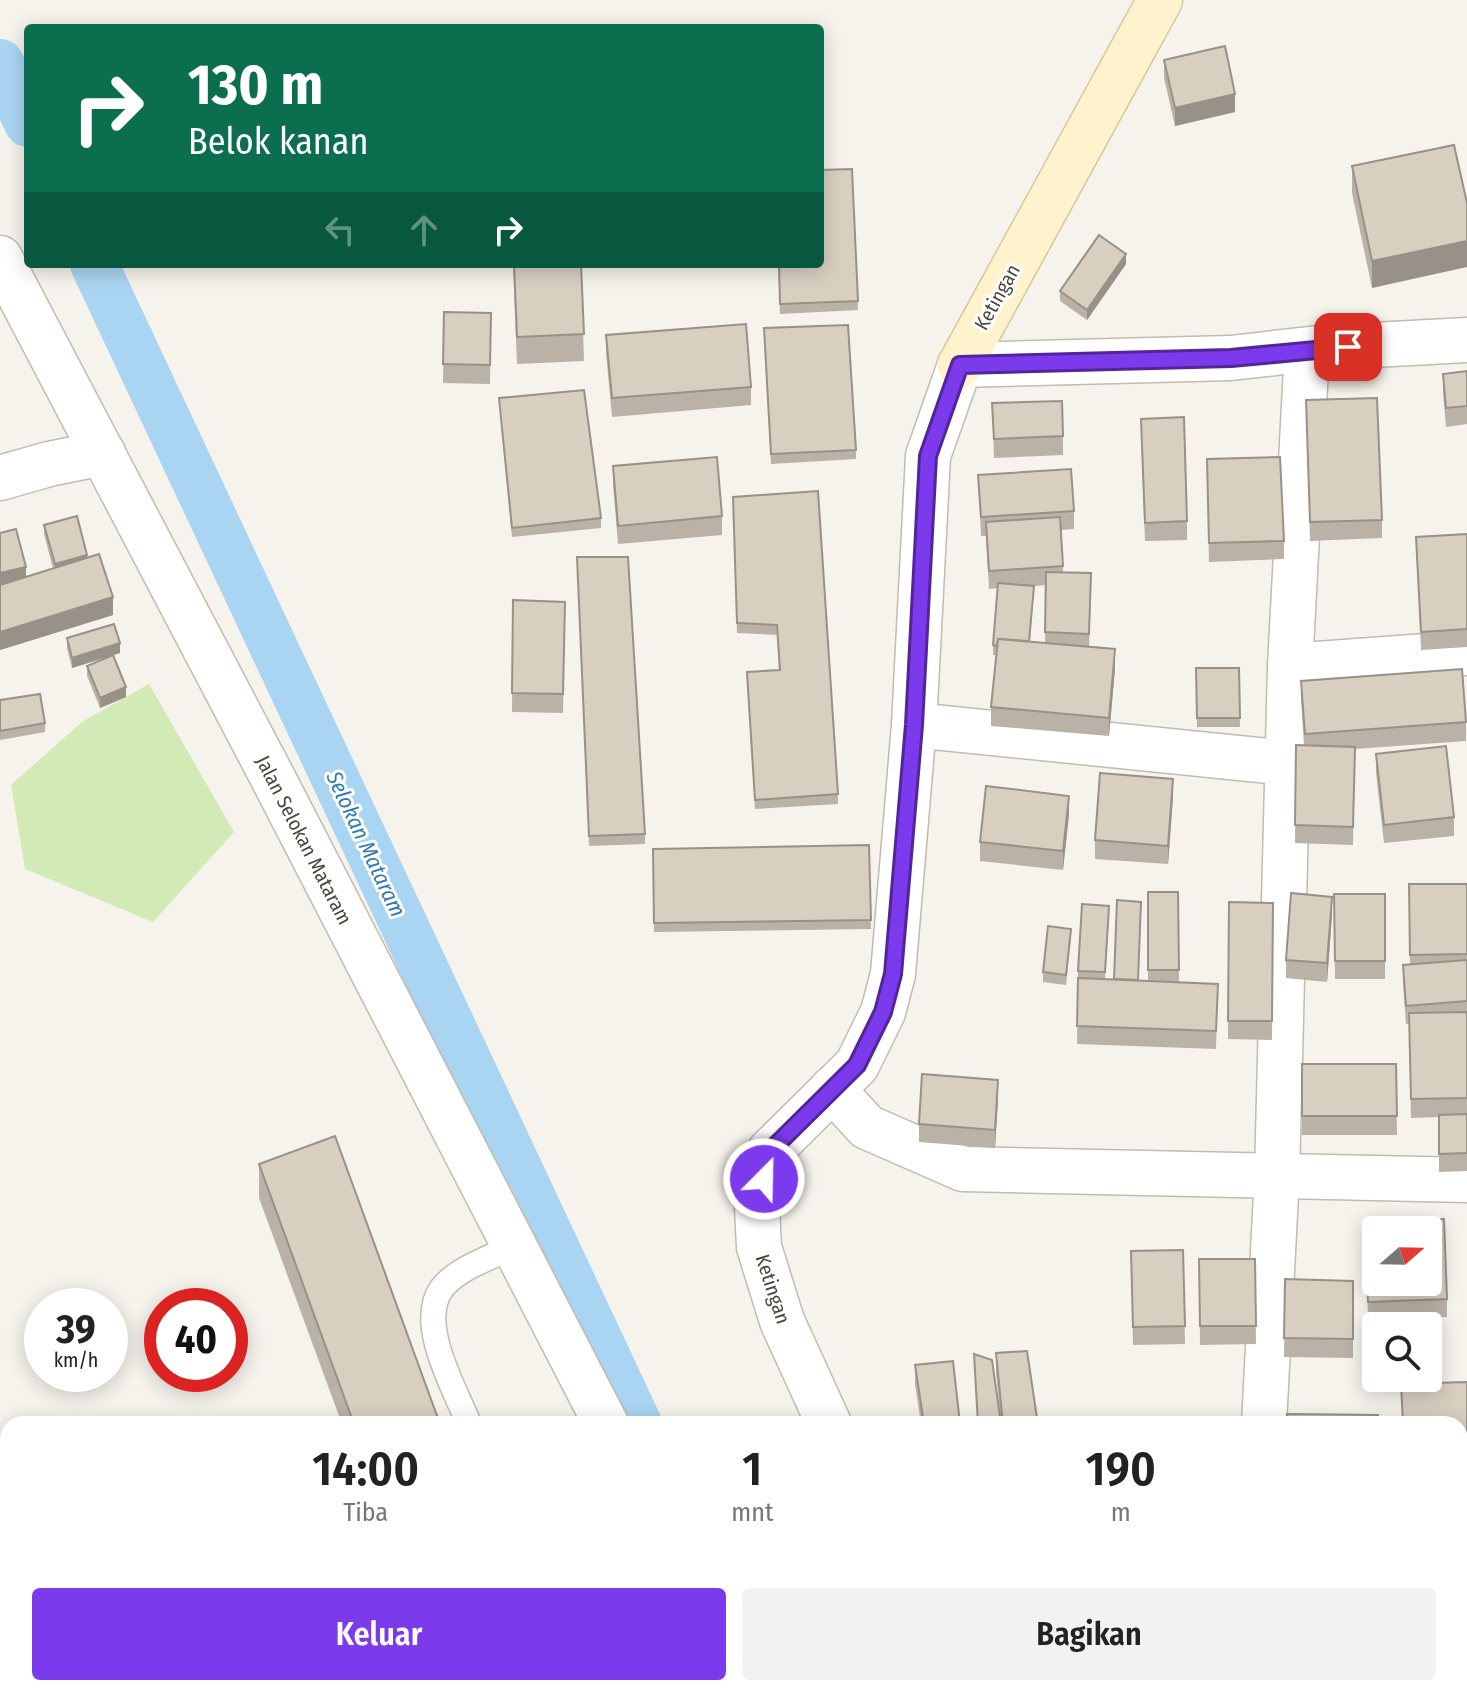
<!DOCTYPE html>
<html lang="id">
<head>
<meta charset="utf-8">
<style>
	:root { --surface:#fff; --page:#f2f2f2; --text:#222; --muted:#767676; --accent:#7c3aed }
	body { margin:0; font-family:"Fira Sans Condensed",sans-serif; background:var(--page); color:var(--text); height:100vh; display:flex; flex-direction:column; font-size:30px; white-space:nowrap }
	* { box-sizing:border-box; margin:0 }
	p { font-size:26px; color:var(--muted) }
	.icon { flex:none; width:44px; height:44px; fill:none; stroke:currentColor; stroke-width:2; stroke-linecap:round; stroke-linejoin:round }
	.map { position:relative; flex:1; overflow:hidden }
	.sheet { position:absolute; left:0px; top:1416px; width:1468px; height:280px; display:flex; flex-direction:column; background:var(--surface); border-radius:24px 24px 0 0; box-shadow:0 4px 20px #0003 }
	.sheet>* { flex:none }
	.banner { position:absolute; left:24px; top:24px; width:800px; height:244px; border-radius:8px; box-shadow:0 4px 20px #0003; background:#0b6e4f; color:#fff; overflow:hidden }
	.needle { width:52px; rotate:70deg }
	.buttons { position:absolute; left:1362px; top:1216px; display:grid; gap:16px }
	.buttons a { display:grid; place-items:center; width:80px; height:80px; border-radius:8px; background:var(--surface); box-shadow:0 4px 20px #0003; font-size:40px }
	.speed { position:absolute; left:24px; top:1288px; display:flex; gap:16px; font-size:40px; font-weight:700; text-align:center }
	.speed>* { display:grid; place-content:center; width:104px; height:104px; border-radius:50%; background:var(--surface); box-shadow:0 4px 20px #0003; line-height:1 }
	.speed small { font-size:20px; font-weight:400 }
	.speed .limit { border:12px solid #d22; background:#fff; color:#111 }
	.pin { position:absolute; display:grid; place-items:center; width:68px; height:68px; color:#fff; margin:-34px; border-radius:16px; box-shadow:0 4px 12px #0006 }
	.me { position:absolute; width:88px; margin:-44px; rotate:23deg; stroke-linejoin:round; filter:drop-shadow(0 0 6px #0008) }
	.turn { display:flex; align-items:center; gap:28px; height:168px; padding:0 32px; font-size:36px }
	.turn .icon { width:104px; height:104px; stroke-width:2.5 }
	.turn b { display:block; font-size:56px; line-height:68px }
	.lanes { display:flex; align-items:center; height:76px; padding:0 32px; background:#0003; justify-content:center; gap:40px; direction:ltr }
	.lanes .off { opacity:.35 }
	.eta { display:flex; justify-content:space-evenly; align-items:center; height:136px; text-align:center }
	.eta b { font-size:48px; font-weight:600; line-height:56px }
	.action { display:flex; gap:16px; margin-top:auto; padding:16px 32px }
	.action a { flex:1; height:92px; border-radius:8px; background:var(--accent); color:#fff; font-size:32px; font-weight:600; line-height:92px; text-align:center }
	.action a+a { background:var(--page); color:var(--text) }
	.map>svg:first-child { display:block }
	.green { fill:#d2eab5 }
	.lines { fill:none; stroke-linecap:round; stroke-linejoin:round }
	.canal { stroke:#a9d4f2; stroke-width:48 }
	.river { stroke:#a9d4f2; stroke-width:82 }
	.service-casing { stroke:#c2bbae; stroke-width:27 }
	.minor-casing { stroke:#c2bbae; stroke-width:47 }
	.tertiary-casing { stroke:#c2bbae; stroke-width:47 }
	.secondary-casing { stroke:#d6c79b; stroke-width:47 }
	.service { stroke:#fff; stroke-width:24 }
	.minor { stroke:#fff; stroke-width:44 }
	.tertiary { stroke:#fff; stroke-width:44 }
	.secondary { stroke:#fff3cd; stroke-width:44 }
	.wall { fill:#bab2a6; fill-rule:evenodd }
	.shaded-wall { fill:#979187 }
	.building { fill:#d8cfc1; stroke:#979187; stroke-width:2; fill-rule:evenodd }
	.route-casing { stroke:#51269a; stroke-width:20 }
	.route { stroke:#7c3aed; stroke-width:14 }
	.labels { text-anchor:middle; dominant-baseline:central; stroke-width:6; stroke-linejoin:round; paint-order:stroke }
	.street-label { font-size:20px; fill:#4b4439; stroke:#fff }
	.water-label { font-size:22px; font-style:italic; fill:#2e7ab2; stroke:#fff }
</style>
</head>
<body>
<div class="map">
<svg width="1467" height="1696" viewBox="0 0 1467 1696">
	<rect width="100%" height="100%" fill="#f6f3ec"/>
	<polygon class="green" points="149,684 234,832 153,922 25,869 11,785 82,722"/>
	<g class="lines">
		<g class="canal">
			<polyline points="0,63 28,123"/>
			<polyline points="94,264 638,1424"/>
		</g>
		<polyline class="river" points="0,1664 8,1674"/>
		<g class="service-casing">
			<g id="service">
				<path d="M469,1424C455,1389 416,1323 442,1288C458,1268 490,1258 512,1247"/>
				<polyline points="545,1688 545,1696"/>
			</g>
		</g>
		<g class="minor-casing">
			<g id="minor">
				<polyline points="0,258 276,784 606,1424"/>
				<polyline points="0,478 49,464 103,453"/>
				<polyline points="1290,666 1467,653"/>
				<polyline points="914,725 1288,763"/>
				<polyline points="832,1089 867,1127 963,1169 1467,1180"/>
				<polyline points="1264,1424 1277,1175 1290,666 1307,350"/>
				<polyline points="1460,1496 1467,1495"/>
				<polyline points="747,1688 751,1696"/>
				<polyline points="1248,1696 1248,1688"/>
			</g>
		</g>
		<g class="tertiary-casing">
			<g id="tertiary">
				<polyline points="829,1424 782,1321 759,1247 757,1207 770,1151 857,1065 883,1012 893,974 914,725 928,456 960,365 1231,358 1318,348 1467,340"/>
				<polyline points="934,1688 937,1696"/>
			</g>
		</g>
		<g class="secondary-casing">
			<polyline id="secondary" points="960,365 1160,0"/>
		</g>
		<use href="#service" class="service"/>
		<use href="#minor" class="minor"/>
		<use href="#tertiary" class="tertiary"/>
		<use href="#secondary" class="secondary"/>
	</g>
	<g class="wall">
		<polygon points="1164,60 1235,112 1175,126 1164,78"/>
		<polygon points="1454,145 1372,288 1352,193 1352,166"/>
		<polygon points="852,169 858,310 780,314 778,264"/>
		<polygon points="513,264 581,264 584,361 517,364"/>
		<polygon points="1126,264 1087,320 1060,301 1060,291"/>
		<polygon points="444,312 491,313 490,384 443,383"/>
		<polygon points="606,335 751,387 751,405 612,417 606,353"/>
		<polygon points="764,337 856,450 856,459 771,464"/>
		<polygon points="1467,371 1467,424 1446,427 1443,393 1443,374"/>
		<polygon points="499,398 601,518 601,528 512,537"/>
		<polygon points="1306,400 1382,520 1382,538 1310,541"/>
		<polygon points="992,403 1063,436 1063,455 994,458"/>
		<polygon points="1141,438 1187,521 1187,540 1145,541"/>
		<polygon points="613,466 722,516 722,535 618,544 613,484"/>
		<path d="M978,475L1074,511V529L1061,530L1063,572L1091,592L1089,647L1115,668L1109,736L991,726V707L996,655H993V645L998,588L989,589L986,536H981ZM1046,585L1045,643L1030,642L1034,586Z"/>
		<polygon points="1207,478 1284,541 1284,559 1209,562"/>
		<polygon points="733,497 838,794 838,804 755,809 747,682 779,670 777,635 737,633"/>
		<polygon points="44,525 87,558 113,615 0,650 0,533 26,577 53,568 44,534"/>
		<polygon points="1467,534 1467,647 1421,650 1416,537"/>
		<polygon points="577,557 645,834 645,844 589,846"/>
		<polygon points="513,600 565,602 563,713 512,712"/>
		<polygon points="67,638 120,653 72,668 67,648"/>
		<polygon points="87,666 126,697 100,708 87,676"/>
		<polygon points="1196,668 1239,668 1240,727 1197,727"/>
		<polygon points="1301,681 1466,722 1466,741 1355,749 1353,845 1295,843 1296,745 1304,745 1301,699"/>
		<polygon points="0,700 45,723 45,732 0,740"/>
		<polygon points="1376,754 1454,817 1454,836 1384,843 1376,773"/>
		<polygon points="1173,797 1168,864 1095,859 1095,840"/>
		<polygon points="1069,814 1063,870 980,861 980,842"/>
		<polygon points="869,845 871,929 654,932 653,849"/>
		<polygon points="1409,884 1467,884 1467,1171 1439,1172 1439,1117 1411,1118 1409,1024 1406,1024 1403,984 1403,965 1410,965"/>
		<polygon points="1148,892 1178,892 1179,982 1218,984 1216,1049 1077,1044 1078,971 1109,915 1105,979 1148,981"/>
		<polygon points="1334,894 1385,894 1385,979 1335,979"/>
		<polygon points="1229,902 1273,903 1272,1040 1228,1039"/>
		<polygon points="1332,915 1327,982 1286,978 1286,960"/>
		<polygon points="1071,938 1066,985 1043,982 1043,972"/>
		<polygon points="1302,1064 1396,1064 1397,1135 1302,1135"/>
		<polygon points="998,1098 995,1148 919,1142 919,1124"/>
		<polygon points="259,1164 440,1424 342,1424 259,1198"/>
		<polygon points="1365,1222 1447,1299 1447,1317 1368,1320"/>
		<polygon points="1183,1250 1185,1344 1133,1345 1131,1251"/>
		<polygon points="1199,1259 1255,1259 1256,1344 1200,1345"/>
		<polygon points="1285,1279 1353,1281 1353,1358 1284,1357"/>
		<polygon points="1373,1322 1429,1323 1428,1360 1428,1326 1376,1326 1376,1364 1372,1364"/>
		<polygon points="996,1353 1037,1424 977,1424 1001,1423 996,1372"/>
		<polygon points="915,1365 960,1424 921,1424 915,1384"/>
		<polygon points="1467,1382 1467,1476 1460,1476 1460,1424"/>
		<polygon points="1467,1524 1467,1624 1460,1624 1460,1525"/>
		<polygon points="1005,1688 1097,1688 1053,1696 1006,1696"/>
		<polygon points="1146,1688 1228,1688 1228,1696 1147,1696"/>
	</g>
	<g class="shaded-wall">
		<polygon points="1235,94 1235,112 1175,126 1175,108"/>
		<polygon points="1467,241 1467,267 1372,288 1372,261"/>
		<polygon points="1126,254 1126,264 1087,320 1087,310"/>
		<polygon points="87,555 87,565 55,573 55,564"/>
		<polygon points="26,567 26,585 0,592 0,573"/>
		<polygon points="113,597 113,615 0,650 0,632"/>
		<polygon points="120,643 120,653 72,668 72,658"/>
		<polygon points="1115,649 1115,668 1109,736 1109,718"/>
		<polygon points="126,687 126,697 100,708 100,698"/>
		<polygon points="1173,779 1173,797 1168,864 1168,846"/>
		<polygon points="1069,796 1069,814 1063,870 1063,851"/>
		<polygon points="1332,897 1332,915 1327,982 1327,963"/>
		<polygon points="998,1080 998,1098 995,1148 995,1130"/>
		<polygon points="1037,1418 1037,1424 1023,1424"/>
	</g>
	<g class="building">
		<polygon points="1225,46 1235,94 1175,108 1164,60"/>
		<polygon points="1454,145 1467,203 1467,241 1372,261 1352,166"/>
		<polygon points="852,169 858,301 780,304 779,264 820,264 820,170"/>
		<polygon points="1099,235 1126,254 1087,310 1060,291"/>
		<polygon points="514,264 581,264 584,334 517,337"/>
		<polygon points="444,312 491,313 490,365 443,364"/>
		<polygon points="746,324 751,387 612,398 606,335"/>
		<polygon points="848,325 856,450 771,454 764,328"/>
		<polygon points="1467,371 1467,406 1446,408 1443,374"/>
		<polygon points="584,390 601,518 512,528 499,398"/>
		<polygon points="1377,398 1382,520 1310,522 1306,400"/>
		<polygon points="1062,401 1063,436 994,439 992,403"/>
		<polygon points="1184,417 1187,521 1145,523 1141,419"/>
		<polygon points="717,457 722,516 618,526 613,466"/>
		<polygon points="1280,457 1284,541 1209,543 1207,459"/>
		<polygon points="1071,469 1074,511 981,517 978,475"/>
		<polygon points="818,491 838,794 755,800 747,672 780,670 777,625 737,623 733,497"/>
		<polygon points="77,516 87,555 55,564 44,525"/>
		<polygon points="1060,517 1063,566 989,571 986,522"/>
		<polygon points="16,529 26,567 0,573 0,533"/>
		<polygon points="1467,534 1467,629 1421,632 1416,537"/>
		<polygon points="99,554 113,597 0,632 0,585"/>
		<polygon points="577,557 628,557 645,834 589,836"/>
		<polygon points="1046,572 1091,573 1089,634 1045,632"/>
		<polygon points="998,583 1034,586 1029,641 998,639 997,646 993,645"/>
		<polygon points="513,600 565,602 563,694 512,693"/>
		<polygon points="114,624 120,643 72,658 67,638"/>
		<polygon points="998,639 1115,649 1109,718 991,707"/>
		<polygon points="113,655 126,687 100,698 87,666"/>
		<polygon points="1196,668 1239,668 1240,718 1197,718"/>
		<polygon points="1462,669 1466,722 1305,734 1301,681"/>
		<polygon points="40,694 45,723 0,731 0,700"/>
		<polygon points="1296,745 1355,747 1353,827 1295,825"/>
		<polygon points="1446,746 1454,817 1384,825 1376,754"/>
		<polygon points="1100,773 1173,779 1168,846 1095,840"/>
		<polygon points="986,786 1069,796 1063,851 980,842"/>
		<polygon points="869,845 871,920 654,923 653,849"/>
		<polygon points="1409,884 1467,884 1467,954 1410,955"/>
		<polygon points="1148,892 1178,892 1179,970 1148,970"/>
		<polygon points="1291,893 1332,897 1327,963 1286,960"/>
		<polygon points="1334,894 1385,894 1385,961 1335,961"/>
		<polygon points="1117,900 1141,902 1138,980 1114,979"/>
		<polygon points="1229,902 1273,903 1272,1021 1228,1021"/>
		<polygon points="1082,904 1109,906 1105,972 1078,971"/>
		<polygon points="1048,926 1071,929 1066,975 1043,972"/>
		<polygon points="1467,960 1467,1001 1406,1006 1403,965"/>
		<polygon points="1078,978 1218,984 1216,1031 1077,1026"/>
		<polygon points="1467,1012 1467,1098 1411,1099 1409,1013"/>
		<polygon points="1302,1064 1396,1064 1397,1116 1302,1116"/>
		<polygon points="922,1074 998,1080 995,1130 919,1124"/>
		<polygon points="1467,1114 1467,1153 1439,1154 1439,1115"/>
		<polygon points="335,1136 440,1424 354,1424 259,1164"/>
		<path d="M1444,1219L1447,1299L1368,1302L1365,1222ZM1376,1230H1428V1282H1376Z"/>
		<polygon points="1183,1250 1185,1326 1133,1327 1131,1251"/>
		<polygon points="1199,1259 1255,1259 1256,1326 1200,1326"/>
		<polygon points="1285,1279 1353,1281 1353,1339 1284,1338"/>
		<polygon points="1373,1322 1429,1323 1428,1351 1428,1326 1376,1326 1376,1355 1372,1355"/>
		<polygon points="1027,1351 1037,1418 1023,1424 1003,1424 996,1353"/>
		<polygon points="974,1354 992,1360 1001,1424 978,1424"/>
		<polygon points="953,1361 960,1424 924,1424 915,1365"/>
		<polygon points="1467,1382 1467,1457 1460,1458 1460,1424 1403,1424 1401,1384"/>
		<polygon points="1287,1414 1378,1415 1378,1424 1287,1424"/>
		<polygon points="1467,1524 1467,1605 1460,1606 1460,1525"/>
		<polygon points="1467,1671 1467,1696 1445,1696 1444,1688 1460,1688 1460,1672"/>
		<polygon points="1148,1688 1228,1688 1228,1689 1148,1695"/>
		<rect x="1311" y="1688" width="63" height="8"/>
		<polygon points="1432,1688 1439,1688 1439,1696 1408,1696 1407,1691"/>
	</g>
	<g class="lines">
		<g class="route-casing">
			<polyline id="route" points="764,1179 770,1151 857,1065 883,1012 893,974 914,725 928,456 960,365 1231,358 1348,347"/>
		</g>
		<use href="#route" class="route"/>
	</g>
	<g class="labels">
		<g class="street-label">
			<text transform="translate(997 297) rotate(-61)">Ketingan</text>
			<text transform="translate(304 840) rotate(63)">Jalan Selokan Mataram</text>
			<text transform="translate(773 1289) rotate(72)">Ketingan</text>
		</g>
		<g class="water-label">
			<text transform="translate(366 844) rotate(65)">Selokan Mataram</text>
		</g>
	</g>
</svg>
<div class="buttons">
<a><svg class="needle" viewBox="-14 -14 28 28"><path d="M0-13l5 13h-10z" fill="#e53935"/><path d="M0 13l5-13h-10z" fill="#767676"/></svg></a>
<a><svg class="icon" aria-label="search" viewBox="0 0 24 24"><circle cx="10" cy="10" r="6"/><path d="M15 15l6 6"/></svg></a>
</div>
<div class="speed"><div>39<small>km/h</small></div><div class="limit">40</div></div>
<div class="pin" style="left:1348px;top:347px;background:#d93025"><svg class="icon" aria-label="arrive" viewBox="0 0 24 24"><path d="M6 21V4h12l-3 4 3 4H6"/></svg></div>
<svg class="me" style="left:764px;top:1179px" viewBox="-20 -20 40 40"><circle r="17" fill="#7c3aed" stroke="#fff" stroke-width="3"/><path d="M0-11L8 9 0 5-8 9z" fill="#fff"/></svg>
<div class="banner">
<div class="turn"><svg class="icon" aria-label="right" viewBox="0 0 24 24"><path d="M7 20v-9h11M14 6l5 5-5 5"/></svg><div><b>130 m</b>Belok kanan</div></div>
<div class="lanes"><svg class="icon off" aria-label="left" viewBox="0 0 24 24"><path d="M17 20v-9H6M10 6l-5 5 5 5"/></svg><svg class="icon off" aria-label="ahead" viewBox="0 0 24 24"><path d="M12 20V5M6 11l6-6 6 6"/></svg><svg class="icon" aria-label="right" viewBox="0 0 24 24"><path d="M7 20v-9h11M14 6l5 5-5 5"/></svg></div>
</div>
<section class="sheet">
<div class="eta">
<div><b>14:00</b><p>Tiba</p></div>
<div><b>1</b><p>mnt</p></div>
<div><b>190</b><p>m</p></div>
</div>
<div class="action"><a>Keluar</a><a>Bagikan</a></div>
</section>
</div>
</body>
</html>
